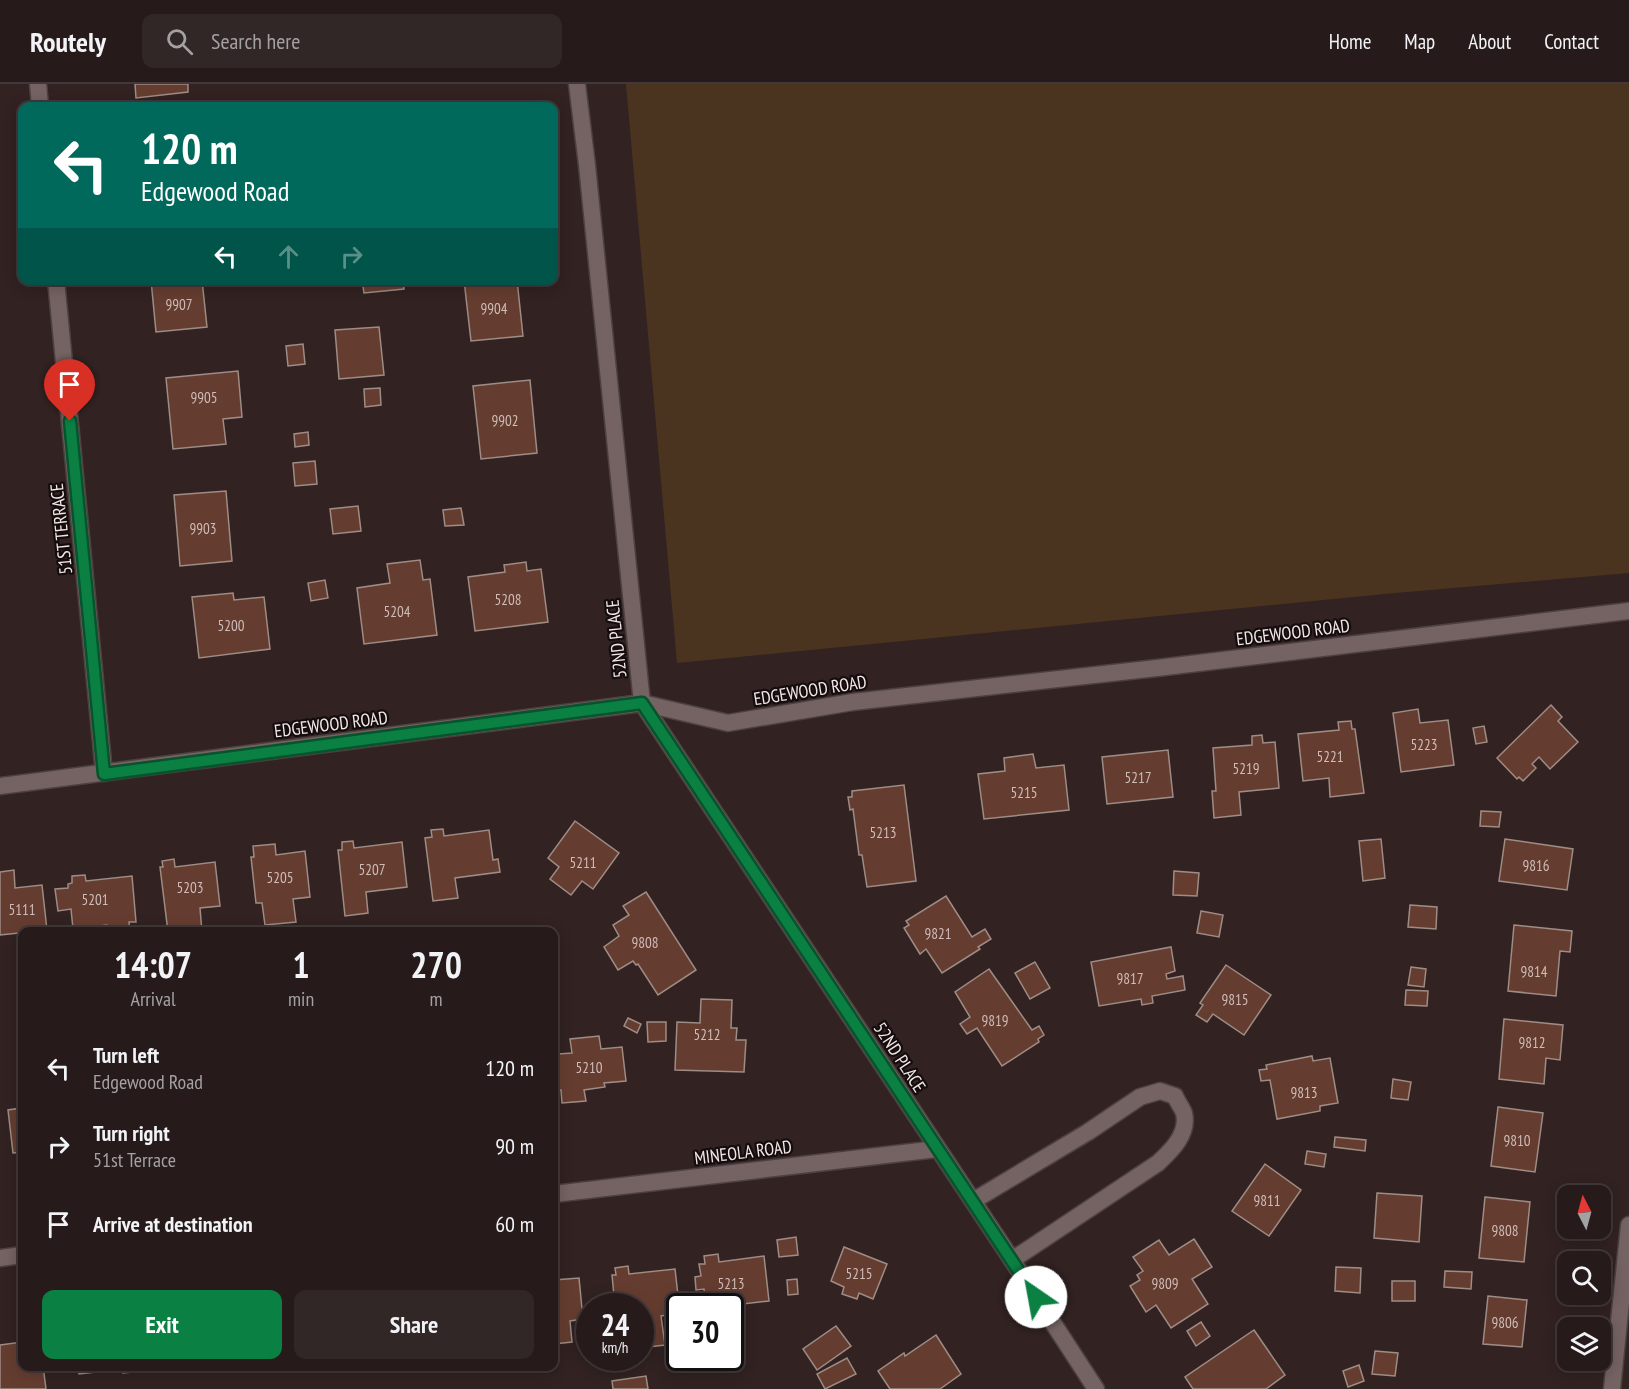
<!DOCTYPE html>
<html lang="en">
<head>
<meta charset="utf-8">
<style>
	:root { --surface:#261a1a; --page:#322727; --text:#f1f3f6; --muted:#a4a1a2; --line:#423839; --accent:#0b8043 }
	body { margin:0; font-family:"PT Sans Narrow",sans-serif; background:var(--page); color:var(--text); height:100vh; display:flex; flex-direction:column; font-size:22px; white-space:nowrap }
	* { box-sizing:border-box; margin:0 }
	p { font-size:20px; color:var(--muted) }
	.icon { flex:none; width:33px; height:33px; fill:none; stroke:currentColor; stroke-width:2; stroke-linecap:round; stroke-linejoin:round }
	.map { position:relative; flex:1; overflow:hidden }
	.side { position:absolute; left:18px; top:843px; width:540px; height:444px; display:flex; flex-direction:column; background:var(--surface); border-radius:12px; box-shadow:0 3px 15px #0003,0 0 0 2px var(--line) }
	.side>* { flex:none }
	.guide { position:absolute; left:18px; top:18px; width:540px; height:183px; border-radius:12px; box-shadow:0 3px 15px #0003,0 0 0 2px var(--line); background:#00695c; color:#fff; overflow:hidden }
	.needle { width:39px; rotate:354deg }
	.controls { position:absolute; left:1557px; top:1101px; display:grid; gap:12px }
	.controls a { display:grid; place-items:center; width:54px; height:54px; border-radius:12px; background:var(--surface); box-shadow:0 3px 15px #0003,0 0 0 2px var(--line); font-size:30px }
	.speed { position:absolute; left:576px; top:1209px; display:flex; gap:12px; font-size:30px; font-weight:700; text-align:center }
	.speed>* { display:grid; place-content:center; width:78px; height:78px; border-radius:50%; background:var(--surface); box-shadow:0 3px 15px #0003,0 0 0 2px var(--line); line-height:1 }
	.speed small { font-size:15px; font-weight:400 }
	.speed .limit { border:3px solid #111; border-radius:9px; background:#fff; color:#111 }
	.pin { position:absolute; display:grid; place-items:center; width:51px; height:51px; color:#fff; margin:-62px -26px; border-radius:50% 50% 50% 0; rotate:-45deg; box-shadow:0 0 6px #0007 }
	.pin .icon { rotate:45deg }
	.me { position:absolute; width:66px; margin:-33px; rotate:327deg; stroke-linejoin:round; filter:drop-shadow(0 0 4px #0008) }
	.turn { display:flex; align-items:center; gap:21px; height:126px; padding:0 24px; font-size:27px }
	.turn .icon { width:78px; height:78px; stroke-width:2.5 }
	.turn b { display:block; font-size:42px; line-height:51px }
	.lanes { display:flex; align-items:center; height:57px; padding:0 24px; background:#0003; justify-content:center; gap:30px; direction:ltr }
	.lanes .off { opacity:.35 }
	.eta { display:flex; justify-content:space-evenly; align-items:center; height:102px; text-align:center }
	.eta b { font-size:36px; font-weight:600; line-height:42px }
	.button { display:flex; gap:12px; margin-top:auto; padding:12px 24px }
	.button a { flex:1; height:69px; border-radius:12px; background:var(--accent); color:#fff; font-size:24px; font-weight:600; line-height:69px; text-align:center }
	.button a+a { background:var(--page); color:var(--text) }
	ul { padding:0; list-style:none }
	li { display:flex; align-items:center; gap:18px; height:78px; padding:0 24px }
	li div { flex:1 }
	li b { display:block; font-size:22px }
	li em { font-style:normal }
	header { display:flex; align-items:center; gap:36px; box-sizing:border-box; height:84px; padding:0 30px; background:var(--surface); border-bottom:2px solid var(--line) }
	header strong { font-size:28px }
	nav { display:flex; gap:33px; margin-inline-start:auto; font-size:21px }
	.search { width:420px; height:54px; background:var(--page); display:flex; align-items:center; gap:15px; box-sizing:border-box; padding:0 21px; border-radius:12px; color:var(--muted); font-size:22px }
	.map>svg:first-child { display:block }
	.green { fill:#4a3420 }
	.building { fill:#653d30; stroke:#9e8c85; stroke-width:1.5 }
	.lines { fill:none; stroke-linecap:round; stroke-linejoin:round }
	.minor-casing { stroke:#4d4040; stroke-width:19 }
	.minor { stroke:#756262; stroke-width:16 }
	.route-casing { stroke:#07532c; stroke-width:15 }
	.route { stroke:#0b8043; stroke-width:10 }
	.labels { text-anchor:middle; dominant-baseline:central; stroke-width:4.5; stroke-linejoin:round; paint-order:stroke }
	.number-label { font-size:15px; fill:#cfbcb9 }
	.street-label { font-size:18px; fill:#f2e7e7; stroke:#150d0d }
</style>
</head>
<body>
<header>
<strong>Routely</strong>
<div class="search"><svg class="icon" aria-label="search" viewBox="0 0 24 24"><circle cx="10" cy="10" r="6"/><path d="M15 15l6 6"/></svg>Search here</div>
<nav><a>Home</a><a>Map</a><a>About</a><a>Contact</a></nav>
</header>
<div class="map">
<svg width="1629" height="1305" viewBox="0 0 1629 1305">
	<rect width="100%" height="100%" fill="#322222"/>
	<polygon class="green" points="626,0 1629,0 1629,489 1395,509 677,579"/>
	<g class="building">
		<polygon points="135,0 188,0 188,8 136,14"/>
		<polygon points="151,196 202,196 207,243 156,248"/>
		<polygon points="362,196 403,196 404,205 364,209"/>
		<polygon points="464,196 517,196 523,252 471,257"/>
		<polygon points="379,243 384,291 339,295 335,246"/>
		<polygon points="303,260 305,280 288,282 286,262"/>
		<polygon points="238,287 242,333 223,335 226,360 173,365 166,294"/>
		<polygon points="530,296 537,369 481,375 473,302"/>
		<polygon points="380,304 381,321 365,323 364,305"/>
		<polygon points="308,348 309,361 295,363 294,350"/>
		<polygon points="315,377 317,400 295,402 293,379"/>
		<polygon points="226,407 232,477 180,482 174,411"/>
		<polygon points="358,422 361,447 333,450 330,425"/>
		<polygon points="461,424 464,441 445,442 443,426"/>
		<polygon points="420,476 423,496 430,495 437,551 364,560 357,504 390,499 387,480"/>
		<polygon points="526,478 527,487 541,485 548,538 475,547 468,493 505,488 504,481"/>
		<polygon points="325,496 328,514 311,517 308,499"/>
		<polygon points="233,509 234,516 264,513 270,565 199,574 192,513"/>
		<polygon points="1551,621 1562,633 1558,637 1578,658 1550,685 1539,673 1532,680 1536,684 1523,697 1519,693 1517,695 1497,674"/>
		<polygon points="1418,625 1420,639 1448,636 1454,681 1401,688 1393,629"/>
		<polygon points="1351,637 1352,645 1355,645 1364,709 1330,713 1329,694 1303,697 1298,650 1339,646 1338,638"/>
		<polygon points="1484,642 1487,658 1476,660 1473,644"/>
		<polygon points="1262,651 1263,659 1275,658 1279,704 1239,708 1241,731 1214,734 1212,707 1216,707 1213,664 1252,661 1252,652"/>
		<polygon points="1168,666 1173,713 1107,720 1102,673"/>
		<polygon points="1033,670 1036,684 1064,681 1069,726 984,735 978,690 1005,687 1004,674"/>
		<polygon points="904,701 916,797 867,803 862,771 859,771 853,725 850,726 848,713 852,713 852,707"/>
		<polygon points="1481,727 1501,728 1499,743 1480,742"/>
		<polygon points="575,737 619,769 593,805 582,797 571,811 550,795 559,783 548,774"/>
		<polygon points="443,745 444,752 489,746 493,776 498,775 500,788 455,794 458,814 433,817 425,754 432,753 431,746"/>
		<polygon points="1381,755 1385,794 1363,797 1359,757"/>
		<polygon points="1505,755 1573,765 1567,806 1499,797"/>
		<polygon points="353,757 354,764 402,758 407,803 366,808 368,829 345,832 338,766 342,766 342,758"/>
		<polygon points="275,760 276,771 305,767 310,813 293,815 296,838 265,841 262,819 256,819 251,773 254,773 253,762"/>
		<polygon points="174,775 175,783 215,778 220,822 200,824 202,848 168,848 160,783 163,783 162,777"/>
		<polygon points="14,786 15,804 42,801 47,846 0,851 0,788"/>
		<polygon points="1174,787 1199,789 1197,812 1173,811"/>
		<polygon points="85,791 86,797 132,792 136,838 129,838 130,848 108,848 107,841 73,845 71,825 58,827 55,805 68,804 68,800 72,799 72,792"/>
		<polygon points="646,808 696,886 658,911 638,880 636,881 633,877 618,886 604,863 619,852 613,841 629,831 623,822"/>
		<polygon points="946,812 972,853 985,845 991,855 978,863 980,865 942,889 926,865 920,870 904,844 909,841 906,837"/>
		<polygon points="1410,821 1437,823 1436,845 1408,843"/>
		<polygon points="1201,827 1223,831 1219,853 1197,849"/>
		<polygon points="1514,841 1572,847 1570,868 1560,867 1556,912 1508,907"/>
		<polygon points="1171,863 1175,887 1166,890 1167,895 1183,892 1185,906 1152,912 1153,919 1142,921 1141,915 1099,922 1091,878"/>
		<polygon points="1035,878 1050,904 1030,915 1015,889"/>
		<polygon points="1226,881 1271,911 1244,951 1213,930 1207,938 1196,931 1203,921 1200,919"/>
		<polygon points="1411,883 1426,885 1424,903 1408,901"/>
		<polygon points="989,885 1032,946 1039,942 1044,951 1038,955 1039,958 1002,982 977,944 967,950 960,940 970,933 955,908"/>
		<polygon points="1406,906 1428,907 1427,922 1405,921"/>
		<polygon points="701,915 732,916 731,944 737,944 736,956 746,956 744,988 675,986 677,938 700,939"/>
		<polygon points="628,934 641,940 637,949 624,942"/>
		<polygon points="1504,935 1563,941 1560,976 1546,974 1544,1000 1499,995"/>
		<polygon points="647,938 666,938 666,957 648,958"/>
		<polygon points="599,952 601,965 622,963 626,997 604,999 605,1003 584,1006 586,1017 562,1019 561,1006 554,1007 554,962 557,962 558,970 572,969 570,955"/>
		<polygon points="1312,972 1313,977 1330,974 1338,1019 1320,1022 1320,1027 1277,1035 1270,996 1261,997 1259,986 1267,985 1266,981"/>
		<polygon points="1393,995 1411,998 1408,1016 1391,1014"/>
		<polygon points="19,1010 22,1010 22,1068 13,1069 8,1026 21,1024"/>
		<polygon points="1498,1023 1543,1029 1535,1088 1491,1082"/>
		<polygon points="1335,1053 1366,1056 1365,1067 1334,1063"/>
		<polygon points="1307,1067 1326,1070 1324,1083 1305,1080"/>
		<polygon points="1265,1080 1301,1106 1269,1152 1232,1127"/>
		<polygon points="1377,1109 1422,1112 1419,1158 1374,1154"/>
		<polygon points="1485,1113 1530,1118 1524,1178 1479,1174"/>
		<polygon points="796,1153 798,1171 779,1173 777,1156"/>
		<polygon points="1194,1155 1212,1183 1192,1195 1208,1220 1171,1244 1156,1221 1146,1228 1130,1202 1140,1196 1137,1191 1143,1187 1133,1173 1159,1156 1169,1171"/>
		<polygon points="844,1163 887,1180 873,1215 859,1209 857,1215 842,1210 844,1203 831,1197"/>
		<polygon points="718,1170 719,1178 764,1172 769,1217 725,1222 706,1222 704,1205 696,1206 695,1193 701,1192 699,1180 705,1180 704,1172"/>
		<polygon points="628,1182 629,1190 675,1185 680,1229 661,1232 665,1261 640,1264 640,1222 615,1222 612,1191 616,1191 615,1184"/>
		<polygon points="1336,1183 1361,1184 1360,1209 1335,1207"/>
		<polygon points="1445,1187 1472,1188 1471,1205 1444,1203"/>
		<polygon points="579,1194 583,1235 570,1237 572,1258 554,1260 554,1196"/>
		<polygon points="797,1195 798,1210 788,1211 787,1196"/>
		<rect x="1392" y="1197" width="23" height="20"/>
		<polygon points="1488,1212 1527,1216 1522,1263 1483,1260"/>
		<polygon points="1201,1238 1210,1252 1196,1262 1187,1247"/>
		<polygon points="836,1242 851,1262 817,1286 803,1265"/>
		<polygon points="1254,1246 1285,1291 1266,1305 1193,1305 1185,1293"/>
		<polygon points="936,1251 961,1290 940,1305 890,1305 878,1287 904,1269 905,1272"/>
		<polygon points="22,1258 22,1282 43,1282 46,1305 0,1305 0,1261"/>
		<polygon points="1375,1267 1398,1269 1395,1292 1372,1290"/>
		<polygon points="847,1274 856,1290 825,1305 817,1290"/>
		<polygon points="1359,1281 1364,1297 1348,1303 1343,1287"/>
		<polygon points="79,1282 142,1282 143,1287 123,1289 123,1285 79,1290"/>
		<polygon points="646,1292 648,1305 613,1305 612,1297"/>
	</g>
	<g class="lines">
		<g class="minor-casing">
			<g id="minor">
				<polyline points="38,0 40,22"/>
				<polyline points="577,0 587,81 642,619 1012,1176 1096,1305"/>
				<polyline points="56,196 104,689"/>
				<polyline points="0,702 642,619 728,639 853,618 1157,584 1629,527"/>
				<polyline points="554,1110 937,1065"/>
				<path d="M973,1117L1088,1048L1140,1013L1160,1007L1175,1012C1177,1017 1182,1024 1184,1029C1189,1050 1171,1067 1158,1079L1012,1176"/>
				<polyline points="0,1174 22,1171"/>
				<polyline points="1612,1305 1629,1141"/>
			</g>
		</g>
		<use href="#minor" class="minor"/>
	</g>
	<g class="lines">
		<g class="route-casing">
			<polyline id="route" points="70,337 104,690 642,619 1036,1213"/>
		</g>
		<use href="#route" class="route"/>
	</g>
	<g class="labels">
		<g class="number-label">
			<text x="179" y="220">9907</text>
			<text x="494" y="224">9904</text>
			<text x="204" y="313">9905</text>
			<text x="505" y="336">9902</text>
			<text x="203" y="444">9903</text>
			<text x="508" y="515">5208</text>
			<text x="397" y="527">5204</text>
			<text x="231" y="541">5200</text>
			<text x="1424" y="660">5223</text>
			<text x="1330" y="672">5221</text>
			<text x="1246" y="684">5219</text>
			<text x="1138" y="693">5217</text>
			<text x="1024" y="708">5215</text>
			<text x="883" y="748">5213</text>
			<text x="583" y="778">5211</text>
			<text x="1536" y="781">9816</text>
			<text x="372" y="785">5207</text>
			<text x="280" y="793">5205</text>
			<text x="190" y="803">5203</text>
			<text x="95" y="815">5201</text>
			<text x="22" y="825">5111</text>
			<text x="938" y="849">9821</text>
			<text x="645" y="858">9808</text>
			<text x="1534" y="887">9814</text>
			<text x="1130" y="894">9817</text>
			<text x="1235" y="915">9815</text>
			<text x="995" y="936">9819</text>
			<text x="707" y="950">5212</text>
			<text x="1532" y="958">9812</text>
			<text x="589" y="983">5210</text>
			<text x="1304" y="1008">9813</text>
			<text x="1517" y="1056">9810</text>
			<text x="1267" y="1116">9811</text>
			<text x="1505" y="1146">9808</text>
			<text x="859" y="1189">5215</text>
			<text x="731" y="1199">5213</text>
			<text x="1165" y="1199">9809</text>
			<text x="1505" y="1238">9806</text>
		</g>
		<g class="street-label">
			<text transform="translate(61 445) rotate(-96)">51ST TERRACE</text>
			<text transform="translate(1293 548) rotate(-7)">EDGEWOOD ROAD</text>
			<text transform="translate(616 555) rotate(-96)">52ND PLACE</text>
			<text transform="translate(810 606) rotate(-9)">EDGEWOOD ROAD</text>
			<text transform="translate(331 640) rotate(-7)">EDGEWOOD ROAD</text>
			<text transform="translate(900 973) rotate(57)">52ND PLACE</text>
			<text transform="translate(743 1068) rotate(-7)">MINEOLA ROAD</text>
		</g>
	</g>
</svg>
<div class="controls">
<a><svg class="needle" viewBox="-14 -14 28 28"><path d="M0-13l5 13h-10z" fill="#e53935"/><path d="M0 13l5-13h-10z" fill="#a4a1a2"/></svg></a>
<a><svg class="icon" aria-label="search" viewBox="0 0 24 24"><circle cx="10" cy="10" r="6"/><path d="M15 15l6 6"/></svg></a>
<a><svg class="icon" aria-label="layers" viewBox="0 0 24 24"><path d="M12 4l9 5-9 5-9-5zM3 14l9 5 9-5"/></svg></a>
</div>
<div class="speed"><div>24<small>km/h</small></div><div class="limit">30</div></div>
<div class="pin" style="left:70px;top:337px;background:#d93025"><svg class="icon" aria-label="arrive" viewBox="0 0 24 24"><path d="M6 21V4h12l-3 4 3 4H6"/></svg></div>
<svg class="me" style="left:1036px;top:1213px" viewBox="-20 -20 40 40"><circle r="19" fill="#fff"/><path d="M0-13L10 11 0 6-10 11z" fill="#0b8043"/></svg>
<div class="guide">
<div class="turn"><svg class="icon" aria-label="left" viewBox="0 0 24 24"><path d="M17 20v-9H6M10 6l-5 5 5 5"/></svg><div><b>120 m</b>Edgewood Road</div></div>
<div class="lanes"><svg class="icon" aria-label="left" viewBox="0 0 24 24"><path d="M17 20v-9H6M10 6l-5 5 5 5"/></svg><svg class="icon off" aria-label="ahead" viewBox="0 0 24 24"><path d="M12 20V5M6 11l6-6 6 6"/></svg><svg class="icon off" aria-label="right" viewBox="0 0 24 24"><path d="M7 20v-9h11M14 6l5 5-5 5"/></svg></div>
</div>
<section class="side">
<div class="eta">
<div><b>14:07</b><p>Arrival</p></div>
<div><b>1</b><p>min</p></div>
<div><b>270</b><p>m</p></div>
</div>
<ul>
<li><svg class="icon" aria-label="left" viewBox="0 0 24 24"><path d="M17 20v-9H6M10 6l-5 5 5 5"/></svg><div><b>Turn left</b><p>Edgewood Road</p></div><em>120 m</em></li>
<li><svg class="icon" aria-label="right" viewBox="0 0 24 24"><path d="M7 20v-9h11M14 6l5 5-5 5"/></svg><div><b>Turn right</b><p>51st Terrace</p></div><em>90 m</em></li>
<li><svg class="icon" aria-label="arrive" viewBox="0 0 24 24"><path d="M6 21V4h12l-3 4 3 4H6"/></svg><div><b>Arrive at destination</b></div><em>60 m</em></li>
</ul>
<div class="button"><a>Exit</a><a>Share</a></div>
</section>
</div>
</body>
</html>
